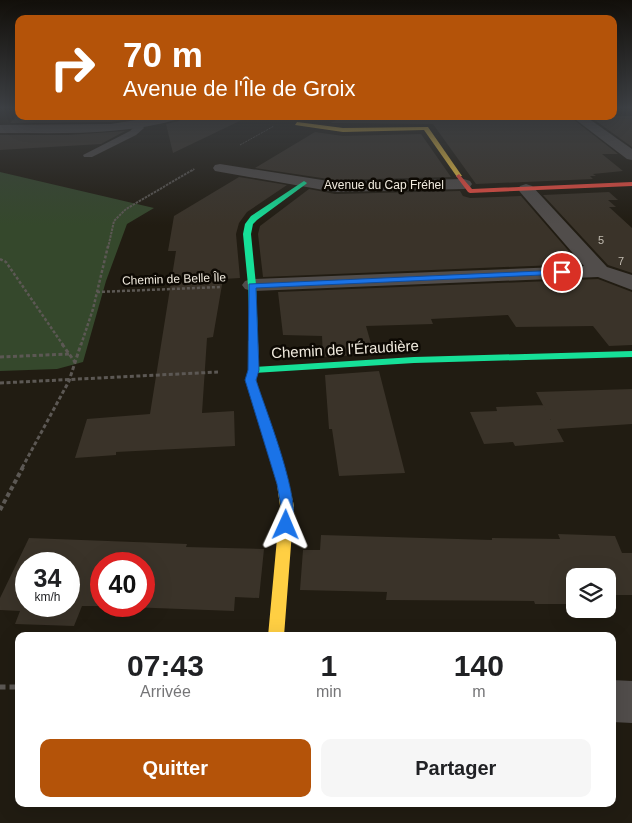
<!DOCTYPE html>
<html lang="fr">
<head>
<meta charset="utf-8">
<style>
	:root { --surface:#fff; --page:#f6f6f6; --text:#202124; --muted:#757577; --accent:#b45309 }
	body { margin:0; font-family:Arial,sans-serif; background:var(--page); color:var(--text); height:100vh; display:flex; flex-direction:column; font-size:19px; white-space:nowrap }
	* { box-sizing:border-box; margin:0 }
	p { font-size:16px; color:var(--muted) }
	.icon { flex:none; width:28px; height:28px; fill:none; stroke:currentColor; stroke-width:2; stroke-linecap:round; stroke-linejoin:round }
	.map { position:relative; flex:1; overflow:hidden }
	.panel { position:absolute; left:15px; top:632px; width:601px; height:175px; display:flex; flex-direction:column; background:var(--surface); border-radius:10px; box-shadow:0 5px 20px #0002 }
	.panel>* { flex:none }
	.guide { position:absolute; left:15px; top:15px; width:602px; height:105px; border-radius:10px; box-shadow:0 5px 20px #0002; background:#b45309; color:#fff; overflow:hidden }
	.buttons { position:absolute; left:566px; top:568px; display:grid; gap:10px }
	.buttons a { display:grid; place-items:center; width:50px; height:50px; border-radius:10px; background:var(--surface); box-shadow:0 5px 20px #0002; font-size:25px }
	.speed { position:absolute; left:15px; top:552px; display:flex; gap:10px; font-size:25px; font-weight:700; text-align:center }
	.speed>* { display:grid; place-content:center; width:65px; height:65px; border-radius:50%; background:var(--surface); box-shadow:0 5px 20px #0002; line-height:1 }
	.speed small { font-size:12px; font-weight:400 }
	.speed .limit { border:8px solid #d22; background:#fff; color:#111 }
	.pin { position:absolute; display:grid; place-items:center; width:42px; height:42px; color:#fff; margin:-21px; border:2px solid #fff; border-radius:50%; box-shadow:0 1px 5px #0007 }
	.me { position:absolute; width:55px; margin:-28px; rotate:1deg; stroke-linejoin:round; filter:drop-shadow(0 0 4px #0008) }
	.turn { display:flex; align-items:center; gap:18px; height:105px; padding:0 25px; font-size:22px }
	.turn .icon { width:65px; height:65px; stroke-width:2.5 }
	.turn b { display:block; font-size:35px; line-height:42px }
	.eta { display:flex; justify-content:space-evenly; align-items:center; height:85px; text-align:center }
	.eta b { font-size:30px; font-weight:600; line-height:35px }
	.action { display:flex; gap:10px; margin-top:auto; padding:10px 25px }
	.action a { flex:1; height:58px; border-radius:10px; background:var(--accent); color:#fff; font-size:20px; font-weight:600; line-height:58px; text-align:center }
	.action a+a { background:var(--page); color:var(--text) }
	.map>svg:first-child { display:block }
	.forest { fill:#35482c }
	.building { fill:#3a3329; fill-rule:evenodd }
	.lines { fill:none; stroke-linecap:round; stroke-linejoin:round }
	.path-far5 { stroke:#5c5854; stroke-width:1; stroke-dasharray:2 1; stroke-linecap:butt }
	.path-far4 { stroke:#5c5854; stroke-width:2; stroke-dasharray:2.5 1; stroke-linecap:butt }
	.path-far3 { stroke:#5c5854; stroke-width:2.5; stroke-dasharray:3 2; stroke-linecap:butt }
	.path-far2 { stroke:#5c5854; stroke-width:3; stroke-dasharray:4 2.5; stroke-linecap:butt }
	.path-far1 { stroke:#5c5854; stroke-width:4; stroke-dasharray:4.5 3; stroke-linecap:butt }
	.path { stroke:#5c5854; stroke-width:5; stroke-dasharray:5.5 4; stroke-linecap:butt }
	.lane { fill:#514d4b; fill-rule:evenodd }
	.street { fill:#514d4b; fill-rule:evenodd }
	.fast { fill:#16e098; fill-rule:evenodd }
	.slow { fill:#ffcf43; fill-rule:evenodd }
	.jam { fill:#f24e42; fill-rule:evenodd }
	.route { fill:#1a73e8; stroke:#114b97 }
	.labels { text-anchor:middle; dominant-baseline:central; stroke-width:5; stroke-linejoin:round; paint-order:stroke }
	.far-number-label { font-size:11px; fill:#c2bcb1 }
	.far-street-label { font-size:12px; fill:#f0eade; stroke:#0d0903 }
	.street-label { font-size:15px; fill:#f0eade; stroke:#0d0903 }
</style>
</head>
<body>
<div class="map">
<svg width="632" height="823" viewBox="0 0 632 823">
	<rect width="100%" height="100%" fill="#211c12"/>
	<polygon class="forest" points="0,172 154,208 127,224 106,281 83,362 57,369 0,371"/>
	<g class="building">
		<polygon points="17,116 137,116 137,118 111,122 10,123"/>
		<polygon points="183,116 250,116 173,153 166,124 179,121"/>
		<polygon points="342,116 569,116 618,154 602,154 623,171 593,174 596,176 590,176 593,179 476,184 433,124 331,123"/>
		<polygon points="589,116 632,116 632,147"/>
		<polygon points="125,131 101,144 0,150 0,135 68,135"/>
		<polygon points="315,132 343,136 421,134 451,177 335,180 255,168"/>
		<polygon points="239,177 287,185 247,212 239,223 236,234 240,278 223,279 213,337 207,338 202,413 234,411 235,446 116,452 116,455 75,458 87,419 150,414 176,251 168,251 174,216"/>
		<polygon points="309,189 335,194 460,191 463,196 470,198 521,196 580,264 263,277 258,234 260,226"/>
		<polygon points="609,192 618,200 608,200 616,207 609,207 632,228 632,273 608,265 543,195"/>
		<polygon points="598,279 632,292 632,345 609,346 593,326 516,327 508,315 431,319 433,324 366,326 374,354 323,357 322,336 283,335 278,292"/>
		<polygon points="379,371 405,473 339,476 332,429 329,429 325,375"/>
		<polygon points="632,389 632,424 557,429 564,442 515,446 513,442 484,444 470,412 497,411 496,407 543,405 551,420 536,392"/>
		<polygon points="558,534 615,536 622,553 632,553 632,595 608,595 608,576 575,576 575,604 535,604 534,601 386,600 387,592 300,590 303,550 320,550 321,535 492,540 492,538 560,539"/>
		<path d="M29,538L187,544L186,547L264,549L259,598L235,597L234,611L102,606H144V564H101V606H82L74,626L15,624L20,611L0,610V598ZM26,564H69V606H26Z"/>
	</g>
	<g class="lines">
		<g class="path-far5">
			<polyline points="240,145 274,126"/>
			<polyline points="192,171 195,169"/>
		</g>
		<polyline class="path-far4" points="108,248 114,221 126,209 194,169"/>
		<g class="path-far3">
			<polyline points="0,259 6,262 63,345"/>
			<polyline points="97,292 221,287"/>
			<polyline points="81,345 93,309 108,246"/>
		</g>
		<g class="path-far2">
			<polyline points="62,344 75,362"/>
			<polyline points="0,357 69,354"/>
			<polyline points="0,383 218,372"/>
			<polyline points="22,468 69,381 81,344"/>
		</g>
		<polyline class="path-far1" points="0,510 23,467"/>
		<polyline class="path" points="0,687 19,687"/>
		<polygon class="lane" points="137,122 140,123 144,128 136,135 92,157 84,157 83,155 130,131 134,127 134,123"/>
		<g class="street">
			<path d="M161,116H181L179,119C120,136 61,133 0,133V125L111,124Z"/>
			<polygon points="571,116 585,116 632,149 632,160 627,159"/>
			<polygon points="220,164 335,182 464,179 470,181 472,184 470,187 464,189 335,192 215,171 213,168 215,165"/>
			<polygon points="526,184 532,186 607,267 632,275 632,290 598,277 252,291 245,289 242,285 245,281 252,279 584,266 520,192 518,189 520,186"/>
			<polygon points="612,680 632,681 632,723 612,722"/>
		</g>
		<g class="fast">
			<polygon points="304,181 307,183 306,184 257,220 253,224 251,234 256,285 258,341 256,343 250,343 248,285 243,234 245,224 251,216"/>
			<polygon points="632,351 632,357 414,363 254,373 249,370 254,367 414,357"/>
		</g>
		<g class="slow">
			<polygon points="297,122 343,128 428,127 462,176 457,177 424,130 343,132 295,125"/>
			<polygon points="253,338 258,341 259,370 256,380 289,484 294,506 284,636 268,636 280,506 277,484 246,380 249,370 248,341"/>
		</g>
		<polygon class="jam" points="459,174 472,189 632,182 632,186 470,193 468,192 456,176"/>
	</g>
	<linearGradient id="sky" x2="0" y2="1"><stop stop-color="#120f0a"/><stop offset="0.48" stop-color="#3d4044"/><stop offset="1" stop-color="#3d4044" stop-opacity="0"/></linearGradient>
	<rect width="632" height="225" fill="url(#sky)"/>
	<path class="route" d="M562,270H564V274L256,288L259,370L256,380C265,409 304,504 291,529L286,530L281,529L279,525L281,506L277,484L245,380L248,370L249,284Z"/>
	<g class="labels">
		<g class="far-number-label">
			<text x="601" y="240">5</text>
			<text x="621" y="261">7</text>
		</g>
		<g class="far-street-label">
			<text x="384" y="185">Avenue du Cap Fréhel</text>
			<text transform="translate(174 279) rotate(-2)">Chemin de Belle Île</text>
		</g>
		<g class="street-label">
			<text transform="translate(345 349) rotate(-3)">Chemin de l'Éraudière</text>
		</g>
	</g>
</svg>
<div class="buttons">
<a><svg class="icon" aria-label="layers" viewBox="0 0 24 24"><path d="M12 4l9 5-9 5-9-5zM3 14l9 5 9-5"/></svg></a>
</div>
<div class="speed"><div>34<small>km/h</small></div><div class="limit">40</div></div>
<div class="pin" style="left:562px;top:272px;background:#d93025"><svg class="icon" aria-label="arrive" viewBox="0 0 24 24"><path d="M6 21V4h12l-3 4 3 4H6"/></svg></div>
<svg class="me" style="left:286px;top:525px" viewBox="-20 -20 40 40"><path d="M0-17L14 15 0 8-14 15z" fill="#1a73e8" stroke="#fff" stroke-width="4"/></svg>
<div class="guide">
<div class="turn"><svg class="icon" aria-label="right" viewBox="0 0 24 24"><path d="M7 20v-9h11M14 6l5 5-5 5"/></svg><div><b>70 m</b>Avenue de l'Île de Groix</div></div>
</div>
<section class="panel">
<div class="eta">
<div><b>07:43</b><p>Arrivée</p></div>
<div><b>1</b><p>min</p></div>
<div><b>140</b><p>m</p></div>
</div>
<div class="action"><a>Quitter</a><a>Partager</a></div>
</section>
</div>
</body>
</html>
